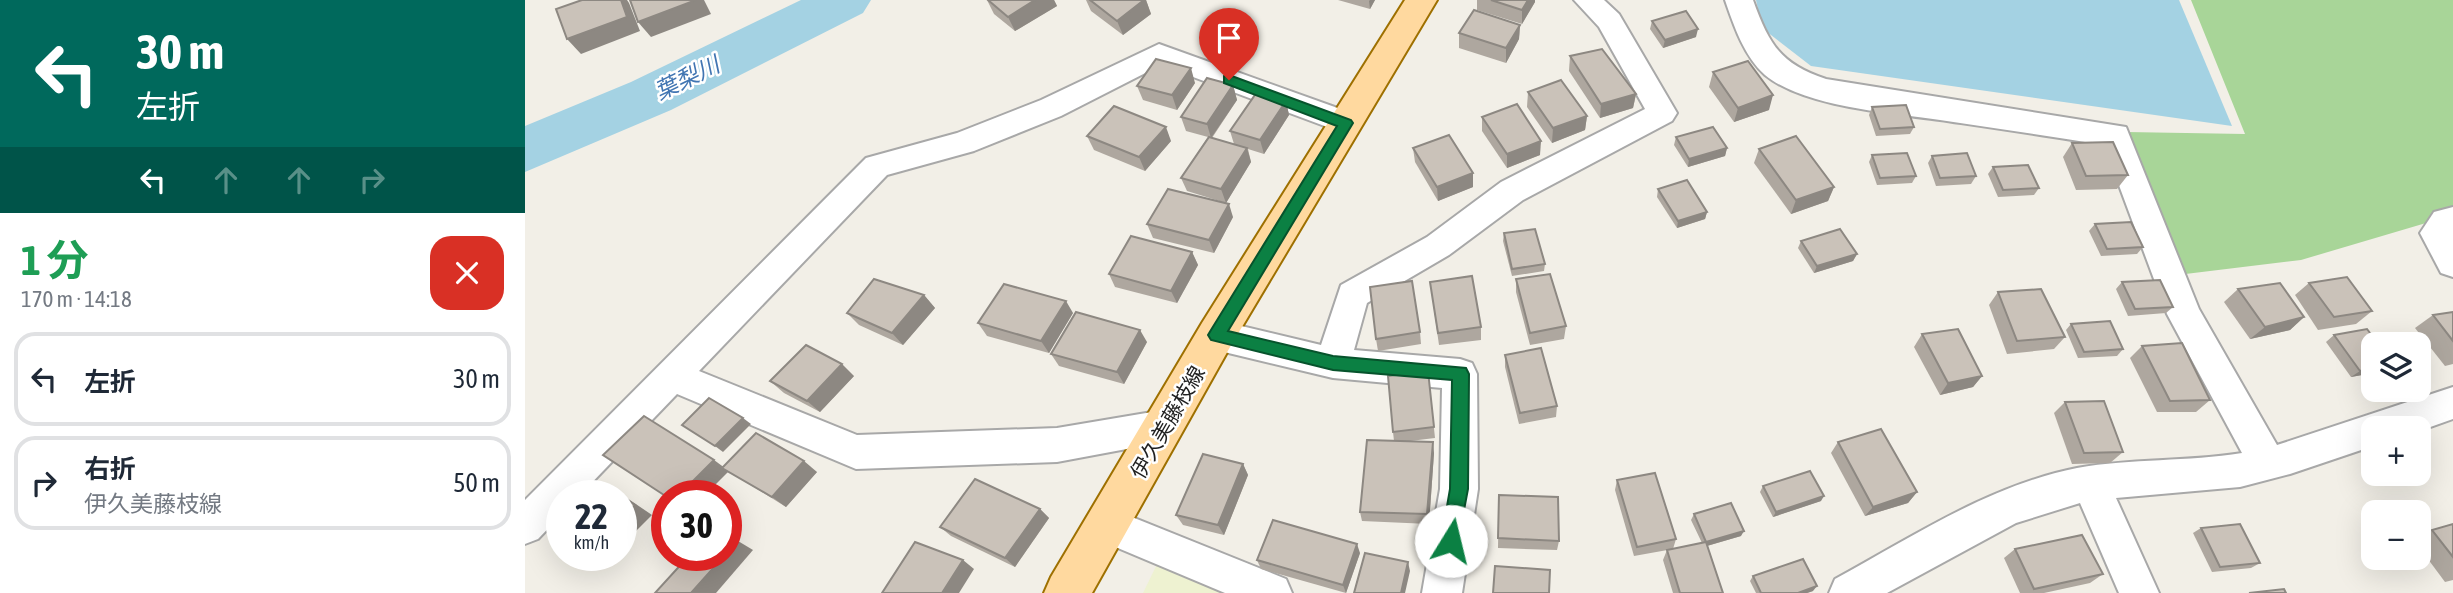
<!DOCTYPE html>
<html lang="ja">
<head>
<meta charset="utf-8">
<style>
	:root { --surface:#fff; --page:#f2f2f3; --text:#1f2937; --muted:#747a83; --line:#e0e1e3 }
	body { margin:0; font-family:"Asap Condensed","Noto Sans JP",sans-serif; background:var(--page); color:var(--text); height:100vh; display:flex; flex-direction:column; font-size:26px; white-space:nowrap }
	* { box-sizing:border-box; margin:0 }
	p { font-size:23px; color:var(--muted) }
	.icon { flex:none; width:38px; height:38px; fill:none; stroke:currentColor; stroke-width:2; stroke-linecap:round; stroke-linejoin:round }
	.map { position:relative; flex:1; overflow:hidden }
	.sheet { display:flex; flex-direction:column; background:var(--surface); width:525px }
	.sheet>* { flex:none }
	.hud { background:#00695c; color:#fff; overflow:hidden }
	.controls { position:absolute; left:1836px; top:332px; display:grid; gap:14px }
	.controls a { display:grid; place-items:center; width:70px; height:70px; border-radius:14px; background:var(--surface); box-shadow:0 7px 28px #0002; font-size:35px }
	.speed { position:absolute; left:21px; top:480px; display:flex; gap:14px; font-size:35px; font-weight:700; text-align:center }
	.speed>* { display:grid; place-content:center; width:91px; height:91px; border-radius:50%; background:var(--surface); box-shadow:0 7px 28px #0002; line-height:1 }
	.speed small { font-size:18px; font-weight:400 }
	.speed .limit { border:10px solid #d22; background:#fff; color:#111 }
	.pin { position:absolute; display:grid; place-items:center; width:60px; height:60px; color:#fff; margin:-72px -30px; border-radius:50% 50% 50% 0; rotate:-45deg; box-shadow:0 0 7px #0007 }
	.pin .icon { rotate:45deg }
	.me { position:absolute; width:77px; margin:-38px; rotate:9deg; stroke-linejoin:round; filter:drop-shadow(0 0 5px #0008) }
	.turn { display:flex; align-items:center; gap:24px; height:147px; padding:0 21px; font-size:32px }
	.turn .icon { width:91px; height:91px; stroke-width:2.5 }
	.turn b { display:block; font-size:49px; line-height:60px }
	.lanes { display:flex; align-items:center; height:66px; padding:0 21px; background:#0003; justify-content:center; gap:35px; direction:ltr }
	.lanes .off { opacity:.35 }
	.round { display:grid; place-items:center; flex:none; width:74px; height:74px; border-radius:21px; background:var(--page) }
	.headline { display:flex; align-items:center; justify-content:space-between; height:119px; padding:0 21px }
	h1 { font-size:42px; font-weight:700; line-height:52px; color:#1e9e55 }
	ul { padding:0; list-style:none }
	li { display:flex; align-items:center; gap:21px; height:94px; margin:0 14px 10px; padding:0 7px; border:4px solid var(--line); border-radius:21px }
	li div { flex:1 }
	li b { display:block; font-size:26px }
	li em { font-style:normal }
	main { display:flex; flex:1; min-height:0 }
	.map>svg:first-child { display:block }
	.farmland { fill:#eef2d1 }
	.forest { fill:#a8d598 }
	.water { fill:#a4d2e3 }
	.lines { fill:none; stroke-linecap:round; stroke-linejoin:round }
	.river { fill:#a4d2e3; fill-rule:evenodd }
	.minor-casing { stroke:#a8a8a8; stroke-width:4 }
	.major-casing { stroke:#9e7000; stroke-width:4 }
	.minor { fill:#fff; fill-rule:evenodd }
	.major { fill:#ffd99f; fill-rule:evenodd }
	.wall { fill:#aea79f }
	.shaded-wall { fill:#8d8882 }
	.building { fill:#cac2b9; stroke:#8d8882; stroke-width:2 }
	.route { fill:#0b8043; stroke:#07532c; stroke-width:2 }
	.labels { text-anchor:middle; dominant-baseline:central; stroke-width:5; stroke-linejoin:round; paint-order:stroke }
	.street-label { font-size:21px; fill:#212121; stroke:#fff }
	.water-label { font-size:23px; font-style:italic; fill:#4175b2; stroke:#fff }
</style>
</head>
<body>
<main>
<section class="sheet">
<div class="hud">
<div class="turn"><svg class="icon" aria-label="left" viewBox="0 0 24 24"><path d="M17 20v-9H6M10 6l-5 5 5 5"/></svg><div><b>30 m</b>左折</div></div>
<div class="lanes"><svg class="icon" aria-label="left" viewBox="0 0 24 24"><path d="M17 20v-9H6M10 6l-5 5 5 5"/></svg><svg class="icon off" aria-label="ahead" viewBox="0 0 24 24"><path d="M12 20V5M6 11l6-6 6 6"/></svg><svg class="icon off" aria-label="ahead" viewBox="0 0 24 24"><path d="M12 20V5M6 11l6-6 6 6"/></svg><svg class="icon off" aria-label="right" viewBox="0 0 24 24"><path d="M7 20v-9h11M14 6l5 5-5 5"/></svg></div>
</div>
<div class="headline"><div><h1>1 分</h1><p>170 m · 14:18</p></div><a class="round" style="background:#d93025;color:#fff"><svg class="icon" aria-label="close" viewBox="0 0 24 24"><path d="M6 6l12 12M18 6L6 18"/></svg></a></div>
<ul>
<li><svg class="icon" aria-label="left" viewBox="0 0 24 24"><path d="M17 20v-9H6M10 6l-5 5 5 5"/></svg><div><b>左折</b></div><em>30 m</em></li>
<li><svg class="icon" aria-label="right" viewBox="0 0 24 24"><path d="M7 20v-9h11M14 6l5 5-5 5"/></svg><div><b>右折</b><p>伊久美藤枝線</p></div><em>50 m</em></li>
</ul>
</section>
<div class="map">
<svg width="1928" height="593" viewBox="0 0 1928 593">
	<rect width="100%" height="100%" fill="#f2efe7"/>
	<polygon class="farmland" points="637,554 725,593 618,593"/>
	<polygon class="forest" points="1666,0 1928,0 1928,215 1776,260 1644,276 1601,132 1720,134"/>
	<polygon class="water" points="1231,0 1654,0 1707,126 1286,66 1237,28"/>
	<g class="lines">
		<polygon class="river" points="276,0 346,0 338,13 146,110 0,172 0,126 106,82"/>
		<g class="minor-casing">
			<g id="minor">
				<polygon points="1049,0 1079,0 1094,14 1152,113 1147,121 998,200 924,255 842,303 829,350 935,359 947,363 952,374 953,489 937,593 897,593 915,489 917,388 808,378 691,350 679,345 674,335 679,325 691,320 796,345 816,285 902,237 976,182 1120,109 1074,27"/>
				<path d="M1200,0H1228C1244,44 1255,64 1301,79L1601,127L1674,309L1752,445L1928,387V419L1894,431L1848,429V446L1765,474L1715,487L1591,498L1634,593H1594L1555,503L1491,523L1362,593H1304L1310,579C1387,537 1465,485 1552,468C1607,458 1663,462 1717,453L1642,314L1579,145C1524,136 1469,128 1415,120C1365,113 1279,107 1240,75C1219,56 1209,26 1200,0Z"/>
				<polygon points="634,44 832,115 836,123 832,131 821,134 636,65 536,116 449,151 362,175 174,371 332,435 532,428 639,410 652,415 657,426 652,437 639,442 532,462 331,469 152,394 55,495 37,495 37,514 13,539 0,544 0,500 341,158 432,133 516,100"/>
				<polygon points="1928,207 1928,277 1916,273 1895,233 1909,212"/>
				<polygon points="582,507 761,579 767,593 700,593 569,538 563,525 569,512"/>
			</g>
		</g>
		<g class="major-casing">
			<polygon id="major" points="880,0 912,0 705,347 567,593 519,593 526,577 677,323"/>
		</g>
		<use href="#minor" class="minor"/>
		<use href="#major" class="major"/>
	</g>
	<g class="wall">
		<polygon points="462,0 529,0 532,6 490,31 469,14"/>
		<polygon points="561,0 621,0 626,14 598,35 566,11"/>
		<polygon points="813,0 850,0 845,9"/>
		<polygon points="952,0 1010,0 1010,2 997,24 952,10"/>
		<polygon points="1127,21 1171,37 1138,48 1125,29"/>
		<polygon points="995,25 994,39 981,63 934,48 934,33"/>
		<polygon points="1045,56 1111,94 1108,108 1075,118 1044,71"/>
		<polygon points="1188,72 1244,110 1209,122 1184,87"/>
		<polygon points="670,83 652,110 618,100 612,86"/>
		<polygon points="708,85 712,100 687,138 709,144 705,131 761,101 764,115 739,154 723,149 726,162 701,203 662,191 656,178 683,137 661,131 656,117"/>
		<polygon points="1003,92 1062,116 1060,130 1027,143 1002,107"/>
		<polygon points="1347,107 1389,127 1385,134 1351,136 1344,115"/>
		<polygon points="957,117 1015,155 982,168 957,131"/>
		<polygon points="562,136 646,141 620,171 569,150"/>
		<polygon points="1151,137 1202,148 1200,156 1163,167 1149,145"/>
		<polygon points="1547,143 1603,175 1592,189 1551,190 1538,157"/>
		<polygon points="888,148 948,187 913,201 890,162"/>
		<polygon points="1234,149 1309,187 1303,201 1266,214 1229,163"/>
		<polygon points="1347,155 1391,176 1387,183 1352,185 1344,162"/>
		<polygon points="1407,156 1451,176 1446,184 1411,186 1403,163"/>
		<polygon points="1468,167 1514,188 1509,195 1473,197 1463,174"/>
		<polygon points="1133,189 1182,212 1180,219 1152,228 1132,197"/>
		<polygon points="708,217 689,253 628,238 622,224"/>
		<polygon points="1570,224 1618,247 1612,254 1576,256 1564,231"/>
		<polygon points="979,233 1020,264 1019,271 987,276 978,241"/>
		<polygon points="1276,241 1332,254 1328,261 1289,273 1273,248"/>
		<polygon points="667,252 673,265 652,303 590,287 584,274"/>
		<polygon points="991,279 1041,326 1039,339 1005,345 991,292"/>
		<polygon points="905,282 956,327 956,340 914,345"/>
		<polygon points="1597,282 1648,307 1641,313 1603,316 1591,289"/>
		<polygon points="1784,283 1847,311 1831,324 1793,330 1770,295"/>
		<polygon points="1713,289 1779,317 1765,330 1725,339 1699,302"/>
		<polygon points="1473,292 1540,337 1529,349 1482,354 1464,305"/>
		<polygon points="399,295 410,308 378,345 334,325 322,313"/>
		<polygon points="1928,312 1928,364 1920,366 1890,328 1908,315"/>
		<polygon points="548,313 524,353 462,336 453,323"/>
		<polygon points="1546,324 1598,349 1592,356 1553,358 1541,330"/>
		<polygon points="895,332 896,344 853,351 851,339"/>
		<polygon points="1397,334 1457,376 1448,387 1415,395 1389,347"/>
		<polygon points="1809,335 1848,373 1826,377 1801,342"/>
		<polygon points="622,342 599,384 534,366 526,354"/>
		<polygon points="1617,346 1685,400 1671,412 1632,412 1605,358"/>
		<polygon points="980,355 1032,406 1031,417 994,424 980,367"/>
		<polygon points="903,371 910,438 885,441 909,453 904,524 837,521 835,512 869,441 868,432"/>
		<polygon points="329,376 295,412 259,393 245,381"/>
		<polygon points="1540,402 1598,452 1585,463 1547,464 1529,413"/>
		<polygon points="1313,442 1392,492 1383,503 1340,516 1306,453"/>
		<polygon points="718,464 723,475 699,535 658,525 651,515"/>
		<polygon points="198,467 292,472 261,507 203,471 180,495 142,495"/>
		<polygon points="1092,480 1151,539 1148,549 1109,556 1090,490"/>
		<polygon points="1238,486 1296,501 1248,517 1235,492"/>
		<polygon points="974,495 1034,541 1032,550 973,548"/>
		<polygon points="515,509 524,518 490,567 426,536 415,527"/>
		<polygon points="1169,514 1216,536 1182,546 1198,593 1148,593 1138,560 1142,550 1177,543 1166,520"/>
		<polygon points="1928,524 1928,580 1920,582 1894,547 1894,536 1907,530"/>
		<polygon points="1676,528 1735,563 1726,568 1687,572 1668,533"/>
		<polygon points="1490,549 1578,574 1565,583 1519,593 1495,593 1479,558"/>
		<polygon points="835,553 821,593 736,569 732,560"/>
		<polygon points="1228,576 1288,591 1282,593 1231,593 1225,581"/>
	</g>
	<g class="shaded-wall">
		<polygon points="96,0 102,0 104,3 115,31 56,54 42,39"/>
		<polygon points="171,0 179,0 186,14 126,37 113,22"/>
		<polygon points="510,0 529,0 532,6 490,31 483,17"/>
		<polygon points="619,0 621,0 626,14 598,35 592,21"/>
		<polygon points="845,0 850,0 845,9 844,1"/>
		<polygon points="1003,0 1010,0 1010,2 997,24 997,10"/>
		<polygon points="995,25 994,39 981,63 981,48"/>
		<polygon points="1173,29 1171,37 1138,48 1140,40"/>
		<polygon points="666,68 670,83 652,110 647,95"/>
		<polygon points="708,85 712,100 686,138 682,124"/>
		<polygon points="1111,94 1108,108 1075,118 1076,104"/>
		<polygon points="1248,95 1244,110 1209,122 1213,108"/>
		<polygon points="761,101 764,115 739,154 735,140"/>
		<polygon points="1062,116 1060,130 1027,143 1028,128"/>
		<polygon points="641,127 646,141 620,171 614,157"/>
		<polygon points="1016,141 1015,155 982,168 982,154"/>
		<polygon points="722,148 726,162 701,203 696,189"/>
		<polygon points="1202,148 1200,156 1163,167 1164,159"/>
		<polygon points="948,173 948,187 913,201 912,187"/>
		<polygon points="1309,187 1303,201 1266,214 1271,200"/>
		<polygon points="704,204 708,217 689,253 684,240"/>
		<polygon points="1182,212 1180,219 1152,228 1153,221"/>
		<polygon points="667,252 673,265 652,303 646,291"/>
		<polygon points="1332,254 1328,261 1289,273 1292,266"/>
		<polygon points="399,295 410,308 378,345 367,333"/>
		<polygon points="541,301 548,313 524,353 516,341"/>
		<polygon points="1779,317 1765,330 1725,339 1740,327"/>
		<polygon points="615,330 622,342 599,384 592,372"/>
		<polygon points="317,364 329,376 295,412 282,401"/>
		<polygon points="1848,368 1848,373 1826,377 1835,371"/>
		<polygon points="1457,376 1448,387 1415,395 1423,383"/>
		<polygon points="218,418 226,424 198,452 190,446"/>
		<polygon points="908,442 909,453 904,524 902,514"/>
		<polygon points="189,460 204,471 180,495 154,495"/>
		<polygon points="279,461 292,472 261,507 247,497"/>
		<polygon points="718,464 723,475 699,535 693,525"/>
		<polygon points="81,486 99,496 127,515 96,546 96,495"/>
		<polygon points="1392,492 1383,503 1340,516 1348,507"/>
		<polygon points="1299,496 1296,501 1248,517 1251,512"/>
		<polygon points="515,509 524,518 490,567 480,558"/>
		<polygon points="1219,531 1216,536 1178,547 1181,542"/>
		<polygon points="213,541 228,550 191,593 166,593"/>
		<polygon points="832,544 835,553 821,593 818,585"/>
		<polygon points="62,555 87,555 79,563"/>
		<polygon points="438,560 449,569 434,593 417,593"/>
		<polygon points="883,562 885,571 880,593 876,593"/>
		<polygon points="1292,586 1288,591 1282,593 1273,593"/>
	</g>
	<g class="building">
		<polygon points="57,0 96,0 102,17 42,39 31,9"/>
		<polygon points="105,0 171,0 113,22"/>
		<polygon points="463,0 510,0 483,17"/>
		<polygon points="565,0 619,0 592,21"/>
		<polygon points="966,0 1003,0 997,10"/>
		<polygon points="949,10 995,25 981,48 934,33"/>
		<polygon points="1161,11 1173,29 1140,40 1127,21"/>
		<polygon points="1077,49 1111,94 1076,104 1045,56"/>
		<polygon points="631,59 666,68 647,95 612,86"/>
		<polygon points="1223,61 1248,95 1213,108 1188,72"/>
		<polygon points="682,78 708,85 682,124 656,117"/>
		<polygon points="1036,80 1062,116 1028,128 1003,92"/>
		<polygon points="732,92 761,101 735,140 705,131"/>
		<polygon points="992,104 1016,141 982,154 957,117"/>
		<polygon points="1381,105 1389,127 1355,129 1347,107"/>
		<polygon points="589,106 641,127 614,157 562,136"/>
		<polygon points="1188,127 1202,148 1164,159 1151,137"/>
		<polygon points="924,135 948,173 912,187 888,148"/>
		<polygon points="1271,136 1309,187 1271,200 1234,149"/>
		<polygon points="684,137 722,148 696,189 656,178"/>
		<polygon points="1588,142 1603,175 1561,176 1547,143"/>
		<polygon points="1382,153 1391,176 1355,178 1347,155"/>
		<polygon points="1442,153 1451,176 1415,178 1407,156"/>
		<polygon points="1503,165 1514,188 1478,190 1468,167"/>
		<polygon points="1162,180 1182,212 1153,221 1133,189"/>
		<polygon points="643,189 704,204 684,240 622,224"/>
		<polygon points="1606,222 1618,247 1582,249 1570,224"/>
		<polygon points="1010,229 1020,264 987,269 979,233"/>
		<polygon points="1315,229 1332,254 1292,266 1276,241"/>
		<polygon points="606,236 667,252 646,291 584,274"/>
		<polygon points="1025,274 1041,326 1005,333 991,279"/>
		<polygon points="947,276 956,327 913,333 905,282"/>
		<polygon points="1822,277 1847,311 1809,317 1784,283"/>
		<polygon points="349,279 399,295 367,333 322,313"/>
		<polygon points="1635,280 1648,307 1610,309 1597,282"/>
		<polygon points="887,281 895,332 851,339 845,287"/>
		<polygon points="1755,283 1779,317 1740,327 1713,289"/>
		<polygon points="479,284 541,301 516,341 453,323"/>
		<polygon points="1516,289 1540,337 1492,341 1473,292"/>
		<polygon points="551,312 615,330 592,372 526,354"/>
		<polygon points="1928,312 1928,341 1908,315"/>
		<polygon points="1585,321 1598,349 1559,352 1546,324"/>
		<polygon points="1433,329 1457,376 1423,383 1397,334"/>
		<polygon points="1842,329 1854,345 1848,345 1848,368 1835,371 1809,335"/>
		<polygon points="1657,343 1685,400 1645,401 1617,346"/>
		<polygon points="281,345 317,364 282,401 245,381"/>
		<polygon points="1016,348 1032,406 995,413 980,355"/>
		<polygon points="903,371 909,427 868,432 863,376"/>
		<polygon points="184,398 218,418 190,446 157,425"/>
		<polygon points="1579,401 1598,452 1559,453 1540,402"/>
		<polygon points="119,416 189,460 154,495 142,495 142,497 78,455"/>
		<polygon points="1356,429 1392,492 1348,507 1313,442"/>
		<polygon points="231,433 279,461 247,497 197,468"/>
		<polygon points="842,440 908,442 902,514 835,512"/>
		<polygon points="678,454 718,464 693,525 651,515"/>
		<polygon points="1285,471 1299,496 1251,512 1238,486"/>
		<polygon points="1130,473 1151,539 1112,547 1092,480"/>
		<polygon points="450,479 515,509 480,558 415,527"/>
		<polygon points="81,486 95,495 71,495"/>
		<polygon points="974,495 1033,497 1034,541 973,538"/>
		<polygon points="96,496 110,505 96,518"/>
		<polygon points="1206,503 1219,531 1181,542 1169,514"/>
		<polygon points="748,520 832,544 818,585 732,560"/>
		<polygon points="1715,524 1735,563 1695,567 1676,528"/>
		<polygon points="1928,524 1928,557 1907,530"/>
		<polygon points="37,529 37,538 31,534"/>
		<polygon points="201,534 213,541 201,554"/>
		<polygon points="1557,535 1578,574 1509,589 1490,549"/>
		<polygon points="390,542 438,560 417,593 357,593"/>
		<polygon points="1181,542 1198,593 1155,593 1142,550"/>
		<polygon points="840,553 883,562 876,593 829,593"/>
		<polygon points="154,555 200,555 166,593 130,593 161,559"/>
		<polygon points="1278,559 1292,586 1273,593 1236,593 1228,576"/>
		<polygon points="970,566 1025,570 1024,593 968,593"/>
		<polygon points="1759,589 1761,593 1724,593"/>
	</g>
	<polygon class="route" points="704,75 826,120 828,123 703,331 808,356 941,368 944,374 943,489 932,547 926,550 919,547 916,541 925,489 927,380 808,370 686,340 683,335 686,330 812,126 699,83 699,76"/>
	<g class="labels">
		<g class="street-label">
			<text transform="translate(642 422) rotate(-60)">伊久美藤枝線</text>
		</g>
		<g class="water-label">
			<text transform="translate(162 78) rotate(-26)">葉梨川</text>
		</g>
	</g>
</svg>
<div class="controls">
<a><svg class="icon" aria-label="layers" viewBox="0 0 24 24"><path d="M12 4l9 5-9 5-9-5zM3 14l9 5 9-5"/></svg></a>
<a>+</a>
<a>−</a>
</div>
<div class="speed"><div>22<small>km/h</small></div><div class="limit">30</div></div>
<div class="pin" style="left:704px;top:80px;background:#d93025"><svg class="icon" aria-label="arrive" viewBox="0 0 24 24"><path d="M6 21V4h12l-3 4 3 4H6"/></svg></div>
<svg class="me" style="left:926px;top:541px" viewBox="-20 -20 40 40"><circle r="19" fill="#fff"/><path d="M0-13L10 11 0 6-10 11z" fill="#0b8043"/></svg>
</div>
</main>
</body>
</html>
